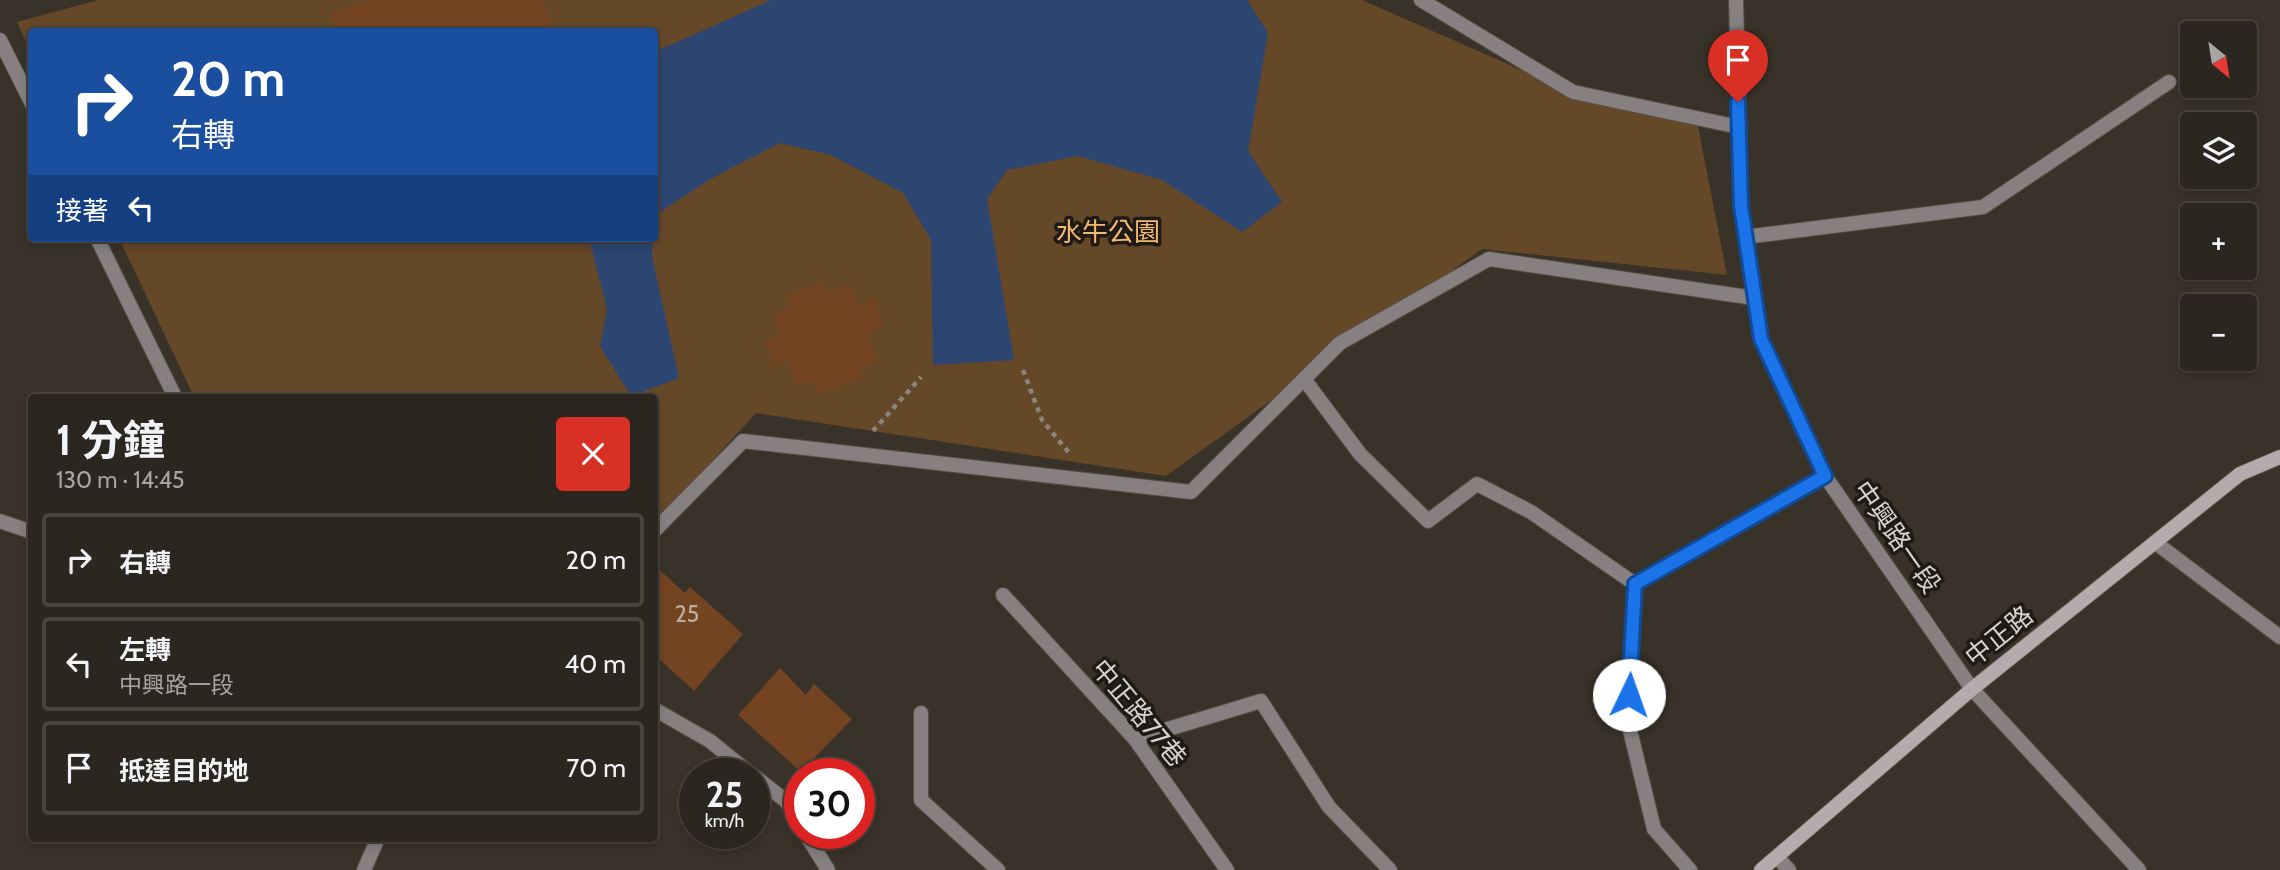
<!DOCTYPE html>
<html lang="zh-TW">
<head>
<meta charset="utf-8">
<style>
	:root { --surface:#2b261f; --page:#37322c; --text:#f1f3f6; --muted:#a6a5a4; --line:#47433d }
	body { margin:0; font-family:Cabin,"Noto Sans TC",sans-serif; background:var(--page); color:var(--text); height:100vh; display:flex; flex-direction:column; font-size:26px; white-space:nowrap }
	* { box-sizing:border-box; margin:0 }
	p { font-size:23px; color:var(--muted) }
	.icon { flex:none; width:38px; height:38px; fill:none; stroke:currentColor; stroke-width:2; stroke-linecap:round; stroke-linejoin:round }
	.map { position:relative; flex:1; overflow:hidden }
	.drawer { position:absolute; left:28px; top:394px; width:630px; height:448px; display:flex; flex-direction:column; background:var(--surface); border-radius:7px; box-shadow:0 4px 10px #0003,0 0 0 2px var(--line) }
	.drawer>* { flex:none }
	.hud { position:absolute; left:28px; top:28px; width:630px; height:214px; border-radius:7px; box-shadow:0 4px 10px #0003,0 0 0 2px var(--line); background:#1a4fa0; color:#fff; overflow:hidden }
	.needle { width:46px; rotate:150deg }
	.fabs { position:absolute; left:2180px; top:21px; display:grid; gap:14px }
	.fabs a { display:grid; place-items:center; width:77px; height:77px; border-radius:7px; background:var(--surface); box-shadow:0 4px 10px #0003,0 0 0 2px var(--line); font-size:35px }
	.speed { position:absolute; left:679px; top:758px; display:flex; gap:14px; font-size:35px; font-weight:700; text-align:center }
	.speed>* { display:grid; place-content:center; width:91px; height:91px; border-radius:50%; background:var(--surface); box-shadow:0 4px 10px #0003,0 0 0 2px var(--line); line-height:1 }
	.speed small { font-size:18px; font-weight:400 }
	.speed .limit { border:10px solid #d22; background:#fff; color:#111 }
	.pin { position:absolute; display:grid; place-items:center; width:60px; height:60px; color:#fff; margin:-72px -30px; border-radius:50% 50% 50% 0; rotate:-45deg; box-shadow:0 0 7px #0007 }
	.pin .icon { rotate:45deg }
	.me { position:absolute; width:77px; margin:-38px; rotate:3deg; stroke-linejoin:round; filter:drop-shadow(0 0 5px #0008) }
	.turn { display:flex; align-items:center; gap:24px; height:147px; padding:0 28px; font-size:32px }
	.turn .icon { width:91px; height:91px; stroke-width:2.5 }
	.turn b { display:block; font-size:49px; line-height:60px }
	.then { display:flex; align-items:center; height:66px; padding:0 28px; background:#0003; gap:14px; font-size:26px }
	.round { display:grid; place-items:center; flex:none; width:74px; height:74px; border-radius:7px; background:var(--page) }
	.head { display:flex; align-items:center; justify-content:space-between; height:119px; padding:0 28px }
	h1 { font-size:42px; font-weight:700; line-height:52px }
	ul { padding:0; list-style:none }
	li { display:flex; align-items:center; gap:21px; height:94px; margin:0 14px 10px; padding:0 14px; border:4px solid var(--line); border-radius:7px }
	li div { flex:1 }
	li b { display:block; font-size:26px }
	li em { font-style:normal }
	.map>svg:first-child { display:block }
	.green { fill:#654828 }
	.water { fill:#2c4571 }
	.building { fill:#734322 }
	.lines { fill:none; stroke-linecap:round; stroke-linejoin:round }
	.lane-casing { stroke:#554f47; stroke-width:16 }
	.street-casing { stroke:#554f47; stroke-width:16 }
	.secondary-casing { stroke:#554f47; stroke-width:16 }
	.path { stroke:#8b857e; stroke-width:4.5; stroke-dasharray:5 5; stroke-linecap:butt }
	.lane { stroke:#868081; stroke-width:14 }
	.street { stroke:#868081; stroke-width:14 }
	.secondary { stroke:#b5abac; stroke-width:14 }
	.route-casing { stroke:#114b97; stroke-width:18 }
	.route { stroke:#1a73e8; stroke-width:12 }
	.labels { text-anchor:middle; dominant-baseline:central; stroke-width:7; stroke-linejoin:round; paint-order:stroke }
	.number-label { font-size:23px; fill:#beaea2 }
	.park-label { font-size:26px; fill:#f5b872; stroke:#1e1a16 }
	.street-label { font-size:26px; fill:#d7d2cd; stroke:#1e1a16 }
</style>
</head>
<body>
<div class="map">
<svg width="2280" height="870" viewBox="0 0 2280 870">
	<rect width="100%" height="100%" fill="#393229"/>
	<polygon class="green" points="98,0 1362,0 1585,98 1695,111 1727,275 1482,249 1166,476 756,413 655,523 654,397 194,397 119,238 654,238 654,32 32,32 31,53 17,22"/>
	<g class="water">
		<polygon points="771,0 1247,0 1268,33 1248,151 1282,202 1242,232 1162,180 1078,156 1007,170 987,199 1014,360 933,365 931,240 903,193 831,155 780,143 714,177 655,215 655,52"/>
		<polygon points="589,238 653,238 652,257 679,378 631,396 600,346 607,309"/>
	</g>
	<g class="building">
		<polygon points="371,0 543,0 553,32 336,32 330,12"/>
		<polygon points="823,281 828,293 849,284 858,306 874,299 884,326 867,333 878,361 860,368 864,377 818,395 813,380 797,386 787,360 773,365 765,342 781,335 773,314 791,307 786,296"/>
		<polygon points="654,565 685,593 690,587 743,634 694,691 654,654"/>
		<polygon points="780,668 806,695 814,684 852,719 801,772 738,715"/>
	</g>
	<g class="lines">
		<g class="lane-casing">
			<g id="lane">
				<polyline points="0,40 32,104"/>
				<polyline points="1745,237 1983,207 2169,82"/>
				<polyline points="97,238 175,397"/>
				<polyline points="1304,379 1360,454 1428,521 1477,484 1531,512 1635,584 1825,476"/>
				<polyline points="0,521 32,532"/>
				<polyline points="654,531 743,441 1191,492 1340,343 1489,259 1754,298"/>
				<polyline points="2156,543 2280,637"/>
				<polyline points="1003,595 1135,739 1227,870"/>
				<polyline points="654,709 710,741 751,774"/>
				<polyline points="921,713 921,800 998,870"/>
				<polyline points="1135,739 1261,701 1329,807 1390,870"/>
				<polyline points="754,776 786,801 800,824"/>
				<polyline points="805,833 828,870"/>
				<polyline points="1777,857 1789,870"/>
				<polyline points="364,870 378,838"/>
			</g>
		</g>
		<g class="street-casing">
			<g id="street">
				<polyline points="1421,0 1573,92 1739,127"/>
				<polyline points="1736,0 1741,206 1761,339 1825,476 1972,689 2139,870"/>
				<polyline points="1635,584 1628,722 1654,829 1690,870"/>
			</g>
		</g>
		<g class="secondary-casing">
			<polyline id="secondary" points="1761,870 1972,689 2240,474 2280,457"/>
		</g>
		<g class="path">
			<polyline points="1023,370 1042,420 1070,454"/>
			<polyline points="873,431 921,377"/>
		</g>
		<use href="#lane" class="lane"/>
		<use href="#street" class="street"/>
		<use href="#secondary" class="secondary"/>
	</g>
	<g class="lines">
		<g class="route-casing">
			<polyline id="route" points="1629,695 1635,584 1825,476 1761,339 1741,206 1738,102"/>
		</g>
		<use href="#route" class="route"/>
	</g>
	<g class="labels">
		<g class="number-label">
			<text x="687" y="614">25</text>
		</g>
		<g class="park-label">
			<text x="1108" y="232">水牛公園</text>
		</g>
		<g class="street-label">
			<text transform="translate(1897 537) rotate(55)">中興路一段</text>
			<text transform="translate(1999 636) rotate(-39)">中正路</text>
			<text transform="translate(1139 713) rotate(50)">中正路77巷</text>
		</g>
	</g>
</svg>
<div class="fabs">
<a><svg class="needle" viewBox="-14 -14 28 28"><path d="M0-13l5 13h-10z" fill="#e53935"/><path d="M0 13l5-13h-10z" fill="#a6a5a4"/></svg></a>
<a><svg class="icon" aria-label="layers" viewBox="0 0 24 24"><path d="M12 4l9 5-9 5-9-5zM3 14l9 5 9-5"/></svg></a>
<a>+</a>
<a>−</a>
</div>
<div class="speed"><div>25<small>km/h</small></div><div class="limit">30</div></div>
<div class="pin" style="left:1738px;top:102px;background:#d93025"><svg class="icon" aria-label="arrive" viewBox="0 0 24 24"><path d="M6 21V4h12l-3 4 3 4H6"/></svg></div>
<svg class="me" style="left:1629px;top:695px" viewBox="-20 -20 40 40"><circle r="19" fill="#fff"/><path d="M0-13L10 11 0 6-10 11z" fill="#1a73e8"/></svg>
<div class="hud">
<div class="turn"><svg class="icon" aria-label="right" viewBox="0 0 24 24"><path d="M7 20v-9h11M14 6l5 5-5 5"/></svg><div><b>20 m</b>右轉</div></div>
<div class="then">接著<svg class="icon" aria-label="left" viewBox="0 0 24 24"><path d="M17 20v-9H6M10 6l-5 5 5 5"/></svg></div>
</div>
<section class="drawer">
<div class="head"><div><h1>1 分鐘</h1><p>130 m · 14:45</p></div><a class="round" style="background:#d93025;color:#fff"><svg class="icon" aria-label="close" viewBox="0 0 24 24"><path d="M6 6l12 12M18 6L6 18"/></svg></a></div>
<ul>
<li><svg class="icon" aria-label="right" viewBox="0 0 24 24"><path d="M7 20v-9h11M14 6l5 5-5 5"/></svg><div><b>右轉</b></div><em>20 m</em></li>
<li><svg class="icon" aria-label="left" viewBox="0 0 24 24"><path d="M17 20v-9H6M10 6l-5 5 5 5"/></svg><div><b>左轉</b><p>中興路一段</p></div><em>40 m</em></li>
<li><svg class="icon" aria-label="arrive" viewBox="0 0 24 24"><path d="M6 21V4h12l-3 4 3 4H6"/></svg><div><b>抵達目的地</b></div><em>70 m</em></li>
</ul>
</section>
</div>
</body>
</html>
